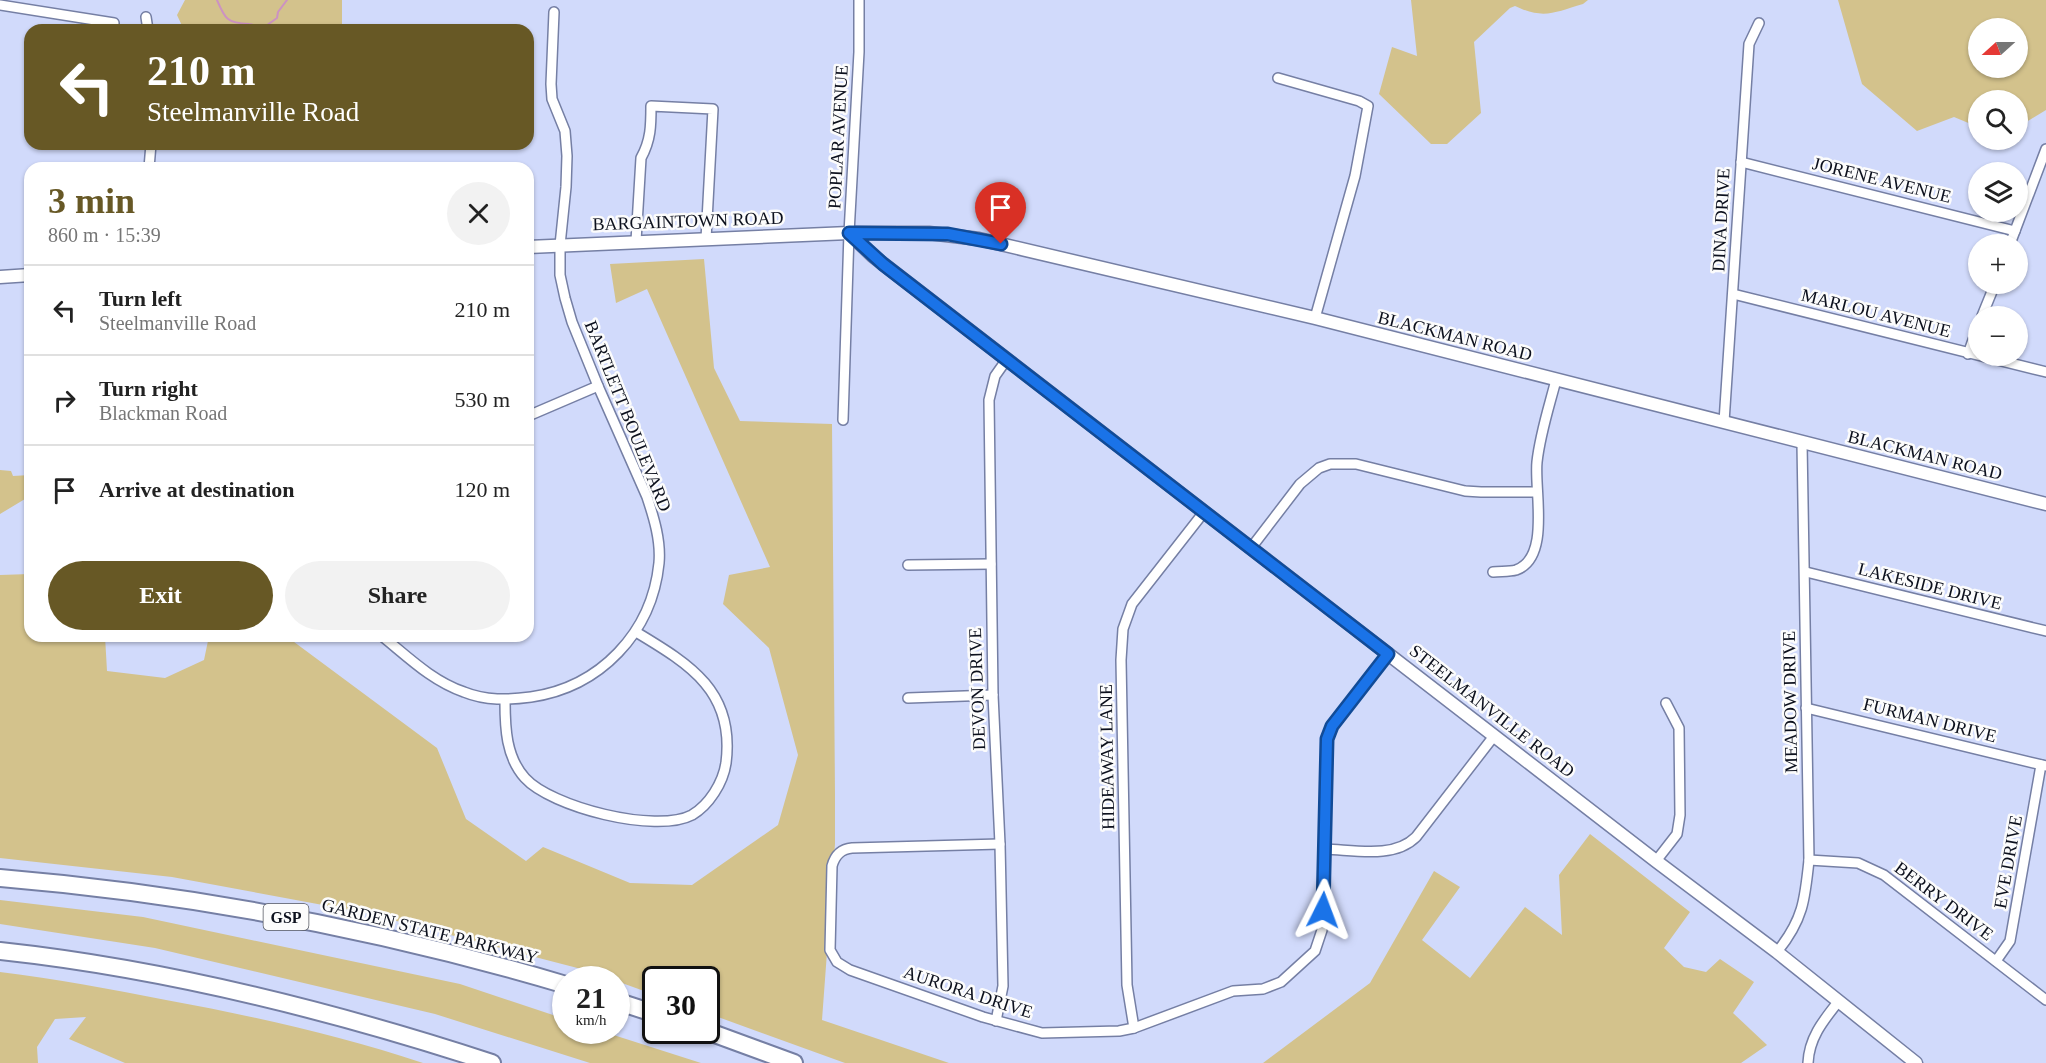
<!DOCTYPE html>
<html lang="en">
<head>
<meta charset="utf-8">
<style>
	:root { --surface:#fff; --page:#f2f2f2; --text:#222; --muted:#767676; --line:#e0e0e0; --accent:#675825 }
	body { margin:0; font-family:Georgia,serif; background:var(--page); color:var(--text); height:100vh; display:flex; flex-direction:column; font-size:22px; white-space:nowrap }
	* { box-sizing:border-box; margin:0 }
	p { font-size:20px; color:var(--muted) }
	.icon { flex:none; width:33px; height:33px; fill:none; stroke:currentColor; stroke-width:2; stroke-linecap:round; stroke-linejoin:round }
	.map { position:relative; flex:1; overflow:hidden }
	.sheet { position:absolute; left:24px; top:162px; width:510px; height:480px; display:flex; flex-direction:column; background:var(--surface); border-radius:18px; box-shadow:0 2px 4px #0004 }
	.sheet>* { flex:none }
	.hud { position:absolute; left:24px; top:24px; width:510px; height:126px; border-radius:18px; box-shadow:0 2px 4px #0004; background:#675825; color:#fff; overflow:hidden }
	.needle { width:39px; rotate:249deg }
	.fabs { position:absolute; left:1968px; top:18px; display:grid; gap:12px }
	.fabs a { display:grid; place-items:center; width:60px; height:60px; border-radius:50%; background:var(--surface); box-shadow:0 2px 4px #0004; font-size:30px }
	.speed { position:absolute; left:552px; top:966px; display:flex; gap:12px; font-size:30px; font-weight:700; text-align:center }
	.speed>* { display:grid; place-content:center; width:78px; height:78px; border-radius:50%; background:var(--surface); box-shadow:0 2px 4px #0004; line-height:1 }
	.speed small { font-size:15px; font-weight:400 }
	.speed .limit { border:3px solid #111; border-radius:9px; background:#fff; color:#111 }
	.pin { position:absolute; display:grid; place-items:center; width:51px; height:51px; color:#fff; margin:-62px -26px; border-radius:50% 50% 50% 0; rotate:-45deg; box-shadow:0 0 6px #0007 }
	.pin .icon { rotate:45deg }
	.me { position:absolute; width:66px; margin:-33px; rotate:3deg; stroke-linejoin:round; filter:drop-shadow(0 0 4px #0008) }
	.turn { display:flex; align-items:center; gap:21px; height:126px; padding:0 24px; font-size:27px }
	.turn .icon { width:78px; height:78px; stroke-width:2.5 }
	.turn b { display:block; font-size:42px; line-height:51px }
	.round { display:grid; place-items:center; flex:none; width:63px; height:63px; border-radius:32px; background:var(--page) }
	.headline { display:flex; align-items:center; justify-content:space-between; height:102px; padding:0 24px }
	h1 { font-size:36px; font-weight:700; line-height:45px; color:var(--accent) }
	.cta { display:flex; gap:12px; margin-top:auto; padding:12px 24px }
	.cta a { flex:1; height:69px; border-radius:36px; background:var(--accent); color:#fff; font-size:24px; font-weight:700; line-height:69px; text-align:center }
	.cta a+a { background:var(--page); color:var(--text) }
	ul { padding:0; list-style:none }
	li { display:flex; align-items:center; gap:18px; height:90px; padding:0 24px; border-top:2px solid var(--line) }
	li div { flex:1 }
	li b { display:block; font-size:22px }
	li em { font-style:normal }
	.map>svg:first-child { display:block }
	.green { fill:#d3c28c; fill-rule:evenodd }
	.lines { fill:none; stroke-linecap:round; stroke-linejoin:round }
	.stream { stroke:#cc92c2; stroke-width:2 }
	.minor-casing { stroke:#757fa4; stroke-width:12 }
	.secondary-casing { stroke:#757fa4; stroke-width:15 }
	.motorway-casing { stroke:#757fa4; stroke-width:20 }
	.minor { stroke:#fff; stroke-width:9 }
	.secondary { stroke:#fff; stroke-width:12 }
	.motorway { stroke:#fff; stroke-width:16 }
	.route-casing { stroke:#114b97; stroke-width:15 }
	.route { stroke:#1a73e8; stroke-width:10 }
	.labels { text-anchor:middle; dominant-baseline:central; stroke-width:5; stroke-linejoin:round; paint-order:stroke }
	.shield { fill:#fcfcfc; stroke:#545760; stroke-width:1.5 }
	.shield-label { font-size:16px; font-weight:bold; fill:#0c101d }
	.street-label { font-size:18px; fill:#0c101d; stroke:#fcfcfc }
</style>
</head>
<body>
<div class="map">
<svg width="2046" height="1063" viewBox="0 0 2046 1063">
	<rect width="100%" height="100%" fill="#d1dafb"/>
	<g class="green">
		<polygon points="185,0 342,0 342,30 184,30 177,15"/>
		<path d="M1411,0H1588L1583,4C1555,12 1544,20 1515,6L1510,8L1474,42L1481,113L1447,144H1431L1379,94L1392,47L1417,56Z"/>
		<path d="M1838,0H2046V110L2018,127V100H1978V127L1954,117L1917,131L1862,84ZM1978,28H2018V68H1978Z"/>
		<polygon points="704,259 714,368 740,421 832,424 835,794 835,844 822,1020 949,1063 845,1063 707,1013 706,980 656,980 655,995 589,971 366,913 172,877 0,858 0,575 30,574 30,636 105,636 107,671 165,678 204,660 209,636 286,636 437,748 466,819 526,861 543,847 630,883 692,885 778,825 798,755 769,648 723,604 729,575 770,567 647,289 616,303 610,264"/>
		<polygon points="0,470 11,471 13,476 30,475 30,496 0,514"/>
		<polygon points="1590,834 1690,912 1664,948 1684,967 1706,972 1720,959 1754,982 1733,1013 1767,1045 1741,1063 1263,1063 1370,983 1434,871 1460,887 1422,940 1470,978 1525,907 1562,935 1559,875"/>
		<polygon points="0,900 143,917 460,984 565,1019 566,1030 601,1031 701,1063 590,1063 435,1014 155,948 0,924"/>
		<path d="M0,972C56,979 111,989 166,1000C253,1016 339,1035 423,1063H125L69,1039L86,1017L55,1019L37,1047L38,1063H0Z"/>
	</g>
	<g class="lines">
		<path class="stream" d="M217,0C225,19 227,23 249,24C253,24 258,27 263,28L277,18L278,12L287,0"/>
		<g class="minor-casing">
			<g id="minor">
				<polyline points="0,5 114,23"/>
				<polyline points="146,17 148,30"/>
				<polyline points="1278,78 1359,101 1368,106 1355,176 1315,318"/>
				<polyline points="1741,162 2015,231"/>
				<polyline points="149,168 151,144"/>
				<path d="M636,241L641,158C651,140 651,125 651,106L713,109L706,239"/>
				<polyline points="2010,244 2046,149"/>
				<polyline points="1733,294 2046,372"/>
				<polyline points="1982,316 1995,284"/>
				<polyline points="1968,354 1978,326"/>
				<polyline points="528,416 598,386"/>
				<polyline points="843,420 849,233 859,52 859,0"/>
				<polyline points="1724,422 1749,44 1759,23"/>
				<polyline points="1251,548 1300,484 1319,468 1330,464 1356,464 1465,491 1481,492 1537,492"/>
				<polyline points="908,565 991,564"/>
				<path d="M1493,572C1500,571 1509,572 1516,570C1551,558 1534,490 1537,462C1540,434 1549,407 1556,380"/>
				<polyline points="1806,572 2046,631"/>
				<path d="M382,636C408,657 432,681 464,692C486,701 508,700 531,697C600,687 652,633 659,563C661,541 654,518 647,497L598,386L572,322L565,298L560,275V245L566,187L567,156L565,131L552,99L551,84L554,12"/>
				<polyline points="908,698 993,695"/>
				<path d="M505,701C505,728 506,757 525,778C551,807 656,834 692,815C709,805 723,783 726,763C735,692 691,665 636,632"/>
				<polyline points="1806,708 2046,766"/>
				<path d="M1000,844L852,848C841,849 835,855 832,866L830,950L837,962L850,970L983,1017L1042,1033L1119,1031L1134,1028L1233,991L1263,989L1281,982L1315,951L1322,930L1327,739L1332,726L1388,654"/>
				<path d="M1326,849C1354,850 1394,859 1416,837L1494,736"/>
				<polyline points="1809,860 1858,863 1884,875 2046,1000"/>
				<polyline points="1656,861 1677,834 1680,815 1679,728 1666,703"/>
				<path d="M1777,952C1803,920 1805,900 1809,860L1802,443"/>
				<polyline points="1996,961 2010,941 2041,765"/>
				<polyline points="996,1021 1003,986 1000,844 993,695 989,400 995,376 1007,359"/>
				<polyline points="1134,1028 1127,985 1121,660 1123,629 1132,604 1204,512"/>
				<path d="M1808,1063C1809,1038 1823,1021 1838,1002"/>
			</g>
		</g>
		<g class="secondary-casing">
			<g id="secondary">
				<polyline points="849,233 873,256 1656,861 1777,952 1916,1063"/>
				<polyline points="528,247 849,233 929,233 979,239 1315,318 2046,504"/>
				<polyline points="0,277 30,275"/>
			</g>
		</g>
		<g class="motorway-casing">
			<g id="motorway">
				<path d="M0,878C192,894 381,930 566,985"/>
				<path d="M0,951C167,969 333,1011 492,1063"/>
				<polyline points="616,1001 656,1014"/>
				<polyline points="704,1030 794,1063"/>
			</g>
		</g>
		<use href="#minor" class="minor"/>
		<use href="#secondary" class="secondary"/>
		<use href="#motorway" class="motorway"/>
	</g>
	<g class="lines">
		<g class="route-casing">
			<polyline id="route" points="1001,244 948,234 849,233 883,264 1388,654 1332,726 1327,739 1323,910"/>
		</g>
		<use href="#route" class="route"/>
	</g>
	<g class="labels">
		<rect class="shield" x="263.5" y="904" width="45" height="26" rx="4.5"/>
		<g class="shield-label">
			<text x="286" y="917">GSP</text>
		</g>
		<g class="street-label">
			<text transform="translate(838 137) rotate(-87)">POPLAR AVENUE</text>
			<text transform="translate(1882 180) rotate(14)">JORENE AVENUE</text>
			<text transform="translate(1721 220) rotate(-87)">DINA DRIVE</text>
			<text transform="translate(688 221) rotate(-2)">BARGAINTOWN ROAD</text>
			<text transform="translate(1876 313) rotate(14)">MARLOU AVENUE</text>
			<text transform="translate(1455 336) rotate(14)">BLACKMAN ROAD</text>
			<text transform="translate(628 416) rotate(68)">BARTLETT BOULEVARD</text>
			<text transform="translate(1925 455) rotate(14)">BLACKMAN ROAD</text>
			<text transform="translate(1930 586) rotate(14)">LAKESIDE DRIVE</text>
			<text transform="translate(977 689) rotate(-92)">DEVON DRIVE</text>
			<text transform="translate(1790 702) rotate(-91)">MEADOW DRIVE</text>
			<text transform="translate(1492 711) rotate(38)">STEELMANVILLE ROAD</text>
			<text transform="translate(1930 720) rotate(14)">FURMAN DRIVE</text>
			<text transform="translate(1107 757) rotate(-91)">HIDEAWAY LANE</text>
			<text transform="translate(2008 862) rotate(-80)">EVE DRIVE</text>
			<text transform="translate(1944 901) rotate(37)">BERRY DRIVE</text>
			<text transform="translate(430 931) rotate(14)">GARDEN STATE PARKWAY</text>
			<text transform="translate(968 992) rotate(18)">AURORA DRIVE</text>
		</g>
	</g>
</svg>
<div class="fabs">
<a><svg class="needle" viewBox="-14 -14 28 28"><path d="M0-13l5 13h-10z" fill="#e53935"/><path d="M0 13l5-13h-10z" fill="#767676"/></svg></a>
<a><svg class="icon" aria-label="search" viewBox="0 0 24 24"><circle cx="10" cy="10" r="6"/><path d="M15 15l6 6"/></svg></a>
<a><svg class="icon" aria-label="layers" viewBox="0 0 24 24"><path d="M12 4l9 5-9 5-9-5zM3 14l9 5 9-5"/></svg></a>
<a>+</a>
<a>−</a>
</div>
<div class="speed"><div>21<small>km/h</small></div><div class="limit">30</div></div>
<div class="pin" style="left:1001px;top:244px;background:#d93025"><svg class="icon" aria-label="arrive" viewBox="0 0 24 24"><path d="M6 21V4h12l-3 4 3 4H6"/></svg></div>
<svg class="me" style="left:1323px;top:910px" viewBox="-20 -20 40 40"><path d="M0-17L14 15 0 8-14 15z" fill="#1a73e8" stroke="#fff" stroke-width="4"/></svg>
<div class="hud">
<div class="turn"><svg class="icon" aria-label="left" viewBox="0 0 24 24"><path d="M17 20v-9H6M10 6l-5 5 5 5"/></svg><div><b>210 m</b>Steelmanville Road</div></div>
</div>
<section class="sheet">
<div class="headline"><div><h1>3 min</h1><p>860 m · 15:39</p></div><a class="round"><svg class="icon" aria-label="close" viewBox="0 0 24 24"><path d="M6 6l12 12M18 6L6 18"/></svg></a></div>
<ul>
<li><svg class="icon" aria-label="left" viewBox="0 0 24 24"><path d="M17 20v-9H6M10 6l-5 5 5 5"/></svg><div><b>Turn left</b><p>Steelmanville Road</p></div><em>210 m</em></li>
<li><svg class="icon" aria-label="right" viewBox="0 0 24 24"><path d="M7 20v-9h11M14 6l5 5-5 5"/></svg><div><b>Turn right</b><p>Blackman Road</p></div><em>530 m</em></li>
<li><svg class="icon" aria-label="arrive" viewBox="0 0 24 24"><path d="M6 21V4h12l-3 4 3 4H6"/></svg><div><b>Arrive at destination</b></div><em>120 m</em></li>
</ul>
<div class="cta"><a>Exit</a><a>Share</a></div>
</section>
</div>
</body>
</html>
